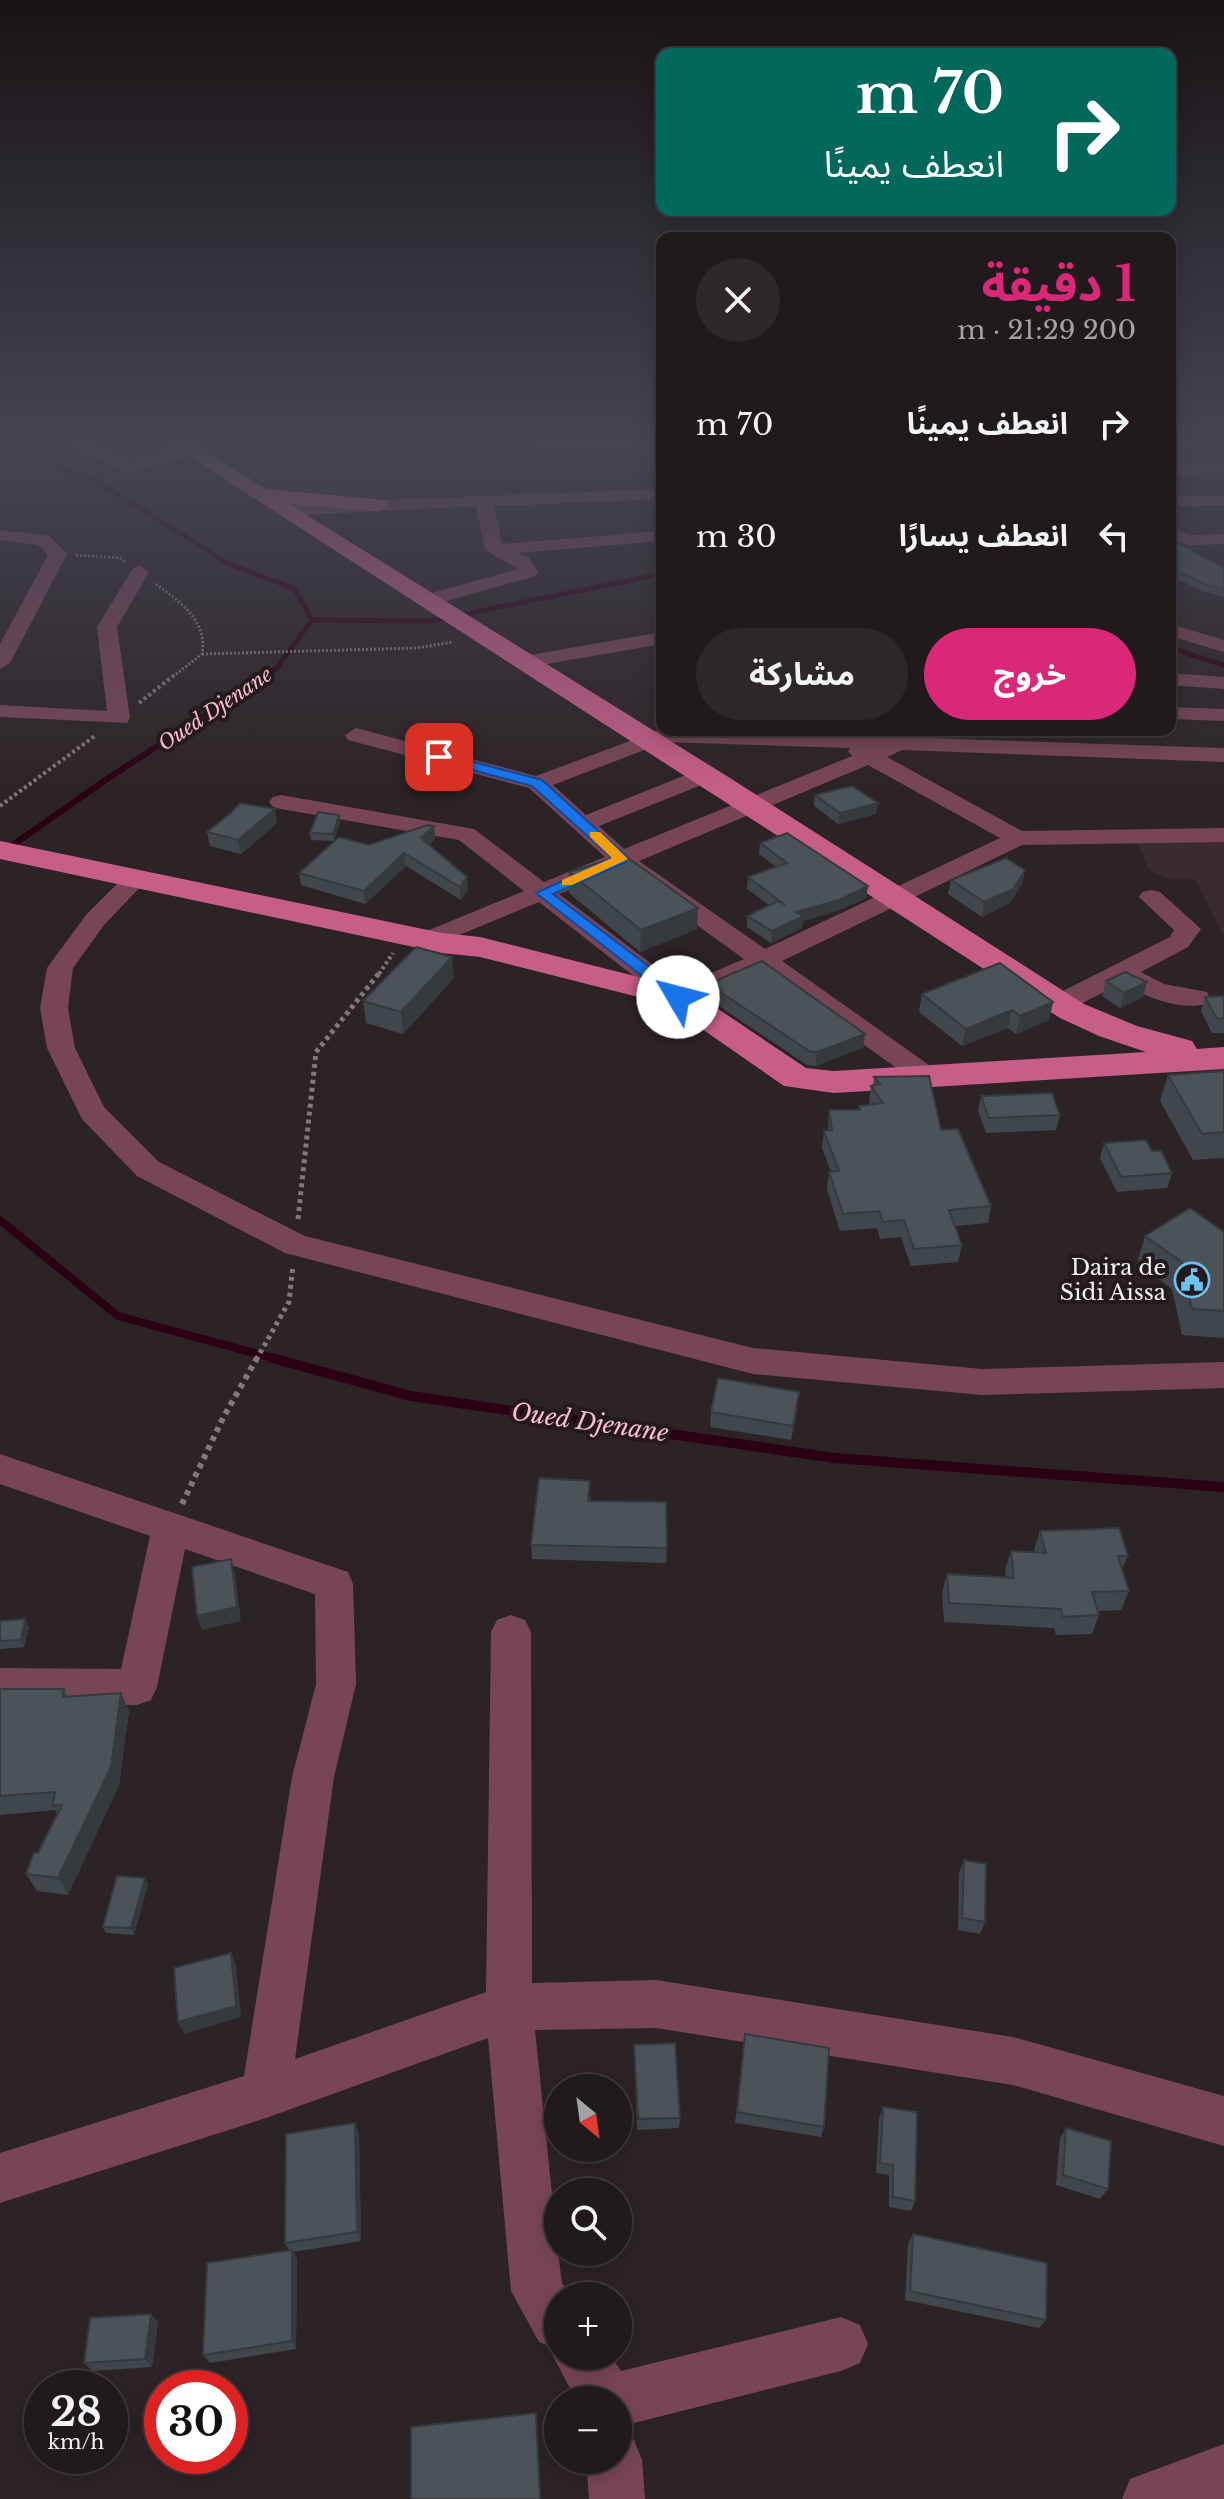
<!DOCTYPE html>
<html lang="ar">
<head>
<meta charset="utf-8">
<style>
	:root { --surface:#211a1c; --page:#2d2729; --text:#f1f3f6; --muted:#a2a1a3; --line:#3e383b; --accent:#db2777 }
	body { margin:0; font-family:"Libre Baskerville","Noto Sans Arabic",serif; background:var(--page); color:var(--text); direction:rtl; height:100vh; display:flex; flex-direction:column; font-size:30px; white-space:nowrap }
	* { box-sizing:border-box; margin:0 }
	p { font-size:26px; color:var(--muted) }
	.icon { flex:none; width:44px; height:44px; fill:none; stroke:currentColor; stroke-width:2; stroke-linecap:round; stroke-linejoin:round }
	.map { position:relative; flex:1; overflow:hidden; direction:ltr }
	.side { position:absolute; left:656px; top:232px; width:520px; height:504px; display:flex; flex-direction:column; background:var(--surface); border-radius:16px; box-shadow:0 4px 20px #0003,0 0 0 2px var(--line); direction:rtl }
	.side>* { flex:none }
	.guide { position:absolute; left:656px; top:48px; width:520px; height:168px; border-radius:16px; box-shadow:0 4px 20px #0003,0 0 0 2px var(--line); direction:rtl; background:#00695c; color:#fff; overflow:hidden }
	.needle { width:52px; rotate:151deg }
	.buttons { position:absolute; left:544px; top:2074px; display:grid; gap:16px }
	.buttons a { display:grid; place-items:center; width:88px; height:88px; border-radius:50%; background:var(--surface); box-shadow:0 4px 20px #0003,0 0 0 2px var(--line); font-size:40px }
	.speed { position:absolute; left:24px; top:2370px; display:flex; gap:16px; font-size:40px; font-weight:700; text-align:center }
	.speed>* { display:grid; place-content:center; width:104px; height:104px; border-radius:50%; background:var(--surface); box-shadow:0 4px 20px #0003,0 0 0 2px var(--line); line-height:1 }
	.speed small { font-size:20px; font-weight:400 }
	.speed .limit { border:12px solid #d22; background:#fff; color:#111 }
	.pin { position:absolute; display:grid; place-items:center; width:68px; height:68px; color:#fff; margin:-34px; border-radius:16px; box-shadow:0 4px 12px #0006 }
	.me { position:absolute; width:88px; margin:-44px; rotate:307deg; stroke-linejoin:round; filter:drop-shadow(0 0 6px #0008) }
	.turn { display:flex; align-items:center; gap:28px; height:168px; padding:0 40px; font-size:36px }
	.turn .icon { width:104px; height:104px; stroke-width:2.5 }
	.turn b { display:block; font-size:56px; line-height:68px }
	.round { display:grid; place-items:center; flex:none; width:84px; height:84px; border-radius:42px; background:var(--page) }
	.summary { display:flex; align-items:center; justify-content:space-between; height:136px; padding:0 40px }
	h1 { font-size:48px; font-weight:700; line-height:60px; color:var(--accent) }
	.action { display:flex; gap:16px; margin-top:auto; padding:16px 40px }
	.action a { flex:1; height:92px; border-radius:48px; background:var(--accent); color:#fff; font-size:32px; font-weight:700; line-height:92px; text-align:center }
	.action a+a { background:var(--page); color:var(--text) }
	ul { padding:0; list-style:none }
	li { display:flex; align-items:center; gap:24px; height:112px; padding:0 40px }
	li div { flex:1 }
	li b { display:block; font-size:30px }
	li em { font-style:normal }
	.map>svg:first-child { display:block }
	.built { fill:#3a2b30 }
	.green { fill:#521e33 }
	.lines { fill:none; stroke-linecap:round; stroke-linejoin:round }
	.stream-far3 { stroke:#2c0013; stroke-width:5 }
	.stream-far2 { stroke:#2c0013; stroke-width:6 }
	.stream-far1 { stroke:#2c0013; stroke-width:8 }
	.stream { stroke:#2c0013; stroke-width:10 }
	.path-far3 { stroke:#80787a; stroke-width:3; stroke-dasharray:2 2; stroke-linecap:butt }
	.path-far2 { stroke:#80787a; stroke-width:4; stroke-dasharray:3 3; stroke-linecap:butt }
	.path-far1 { stroke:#80787a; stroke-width:5; stroke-dasharray:4 4; stroke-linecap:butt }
	.path { stroke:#80787a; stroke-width:6; stroke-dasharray:5 5; stroke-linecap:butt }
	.minor { fill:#784557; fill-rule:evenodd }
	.major { fill:#c75e88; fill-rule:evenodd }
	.wall { fill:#40474c }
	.shaded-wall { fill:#343a3e }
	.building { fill:#4b5358; stroke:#343a3e; stroke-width:2 }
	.route { fill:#1a73e8; stroke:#114b97; stroke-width:2 }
	.slow { fill:#f59e0b }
	.labels { text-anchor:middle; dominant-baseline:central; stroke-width:8; stroke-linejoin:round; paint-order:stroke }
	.far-water-label { font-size:20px; font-style:italic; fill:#fdbad1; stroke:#221a1d }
	.poi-label { font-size:22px; fill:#f7f1f2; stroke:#221a1d; text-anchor:end }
	.water-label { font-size:24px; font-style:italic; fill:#fdbad1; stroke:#221a1d }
</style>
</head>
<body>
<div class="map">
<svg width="1224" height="2499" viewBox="0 0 1224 2499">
	<rect width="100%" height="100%" fill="#2c2326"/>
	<polygon class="built" points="1137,841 1224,841 1224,937 1195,879 1168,879 1149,870"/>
	<polygon class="green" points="505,442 662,442 662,456 512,445"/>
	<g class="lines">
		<g class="stream-far3">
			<polyline points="0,446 92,478 229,564 295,589 312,620 276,669 266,675"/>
			<polyline points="312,620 432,621 662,574"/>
			<polyline points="1170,648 1224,665"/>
		</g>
		<polyline class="stream-far2" points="0,854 110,777 270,673"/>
		<polyline class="stream-far1" points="0,1220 118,1316 280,1360"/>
		<polyline class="stream" points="272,1358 411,1396 835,1458 1224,1487"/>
		<g class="path-far3">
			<polyline points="76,555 120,558 125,562"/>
			<path d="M156,584C180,602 208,621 202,654L175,675"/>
			<polyline points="202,654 416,648 453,642"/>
		</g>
		<g class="path-far2">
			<polyline points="139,703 177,673"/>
			<polyline points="0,806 96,735"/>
			<polyline points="379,974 393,953"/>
		</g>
		<g class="path-far1">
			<polyline points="298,1219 316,1052 380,972"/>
			<polyline points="256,1360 289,1302 293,1265"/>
		</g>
		<polyline class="path" points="182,1504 223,1418 257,1358"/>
		<g class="minor">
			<polygon points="63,442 85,442 129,462 191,447 199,452 197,455 127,472"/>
			<polygon points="1224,462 1224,472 1170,474 1170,464"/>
			<polygon points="662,489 662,499 494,506 502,544 662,531 662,541 518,553 529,558 538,572 536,576 428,606 421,604 418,600 421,596 518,569 485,550 476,506 285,516 276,511 279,507 302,503"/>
			<polygon points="1224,495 1224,505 1170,507 1170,497"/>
			<polygon points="1170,527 1191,535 1224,534 1224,544 1188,545 1170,539"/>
			<polygon points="0,530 49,536 67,554 10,663 0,669 0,644 48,555 38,545 0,540"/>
			<polygon points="140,566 149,572 117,627 130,718 127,723 0,717 0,705 107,711 97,627 133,568"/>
			<polygon points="1170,624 1224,640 1224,652 1170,636"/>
			<polygon points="662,632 662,644 524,668 514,662 524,656"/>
			<polygon points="1170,673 1224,677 1224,689 1170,685"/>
			<polygon points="1170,707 1224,709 1224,721 1170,719"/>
			<path d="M356,728L536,776L662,729L1224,748V762L902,750L887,757L1022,831L1224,828V842L1022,845L782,961L936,1070L940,1076L936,1082L926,1085L916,1082L761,971L688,1003H668L539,902L435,945H417L413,940L417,935L524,891L459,840L281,809L273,807L269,802L273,797L281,795L474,829L544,882L605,857L529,788L348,740L345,735ZM665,742L850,748L848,751L852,756L624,849L599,826L714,780L717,775L714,770H698L586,815L553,785ZM868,765L1000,838L765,949L639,861ZM619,869L744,959L681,986L559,894Z"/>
			<polygon points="135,873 144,875 147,880 104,925 73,968 68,1008 75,1048 104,1107 159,1162 305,1236 753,1348 982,1369 1224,1362 1224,1388 982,1395 753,1374 285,1253 137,1176 82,1119 47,1048 40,1008 47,968 86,915 126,875"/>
			<path d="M1151,890L1160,892L1201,929L1188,947L1141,972L1164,984L1207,992L1210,998L1207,1004C1178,1011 1145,996 1121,983L1071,1009H1051L1047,1003L1051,997L1170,937L1174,930L1139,897L1142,892Z"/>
			<polygon points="0,1454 348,1572 353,1584 356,1684 334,1777 295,2059 486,1992 491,1632 497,1620 511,1615 525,1620 531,1632 532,1983 656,1980 1013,2037 1224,2096 1224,2146 1013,2085 656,2028 535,2030 558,2252 562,2283 571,2296 558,2296 558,2356 611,2356 621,2371 841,2317 860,2325 868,2344 860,2363 841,2371 618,2427 618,2400 576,2400 553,2356 556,2349 539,2342 511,2291 488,2038 266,2118 0,2203 0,2153 244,2076 292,1777 316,1684 315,1594 185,1549 157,1687 151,1700 137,1705 0,1704 0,1668 121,1669 150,1536 0,1484"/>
			<polygon points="618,2434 634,2440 642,2460 645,2499 589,2499 586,2460 618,2460"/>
			<polygon points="1224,2444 1224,2499 1122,2499 1130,2479"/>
		</g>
		<polygon class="major" points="167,442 191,442 266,489 385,500 388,505 377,511 289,504 730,778 1084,1004 1137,1026 1192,1041 1197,1049 1224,1047 1224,1069 834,1093 784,1086 666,1004 480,957 442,953 0,859 0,841 442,933 480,937 690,990 806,1068 834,1071 1146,1052 1099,1036 1060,1018"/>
	</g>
	<g class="wall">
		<polygon points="1170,539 1224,568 1224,597 1205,592 1170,576"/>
		<polygon points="845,730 856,730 856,733 846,732"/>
		<polygon points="963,730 1002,730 1001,736 964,734"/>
		<polygon points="1104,730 1136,730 1135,736 1109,737"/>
		<polygon points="815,795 876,814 838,824 814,806"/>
		<polygon points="339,815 340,822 334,841 311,840 310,833"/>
		<polygon points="277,823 241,854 210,846 207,832"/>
		<polygon points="434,826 435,839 429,845 468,890 461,900 406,866 365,904 301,885 299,873 369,845"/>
		<polygon points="760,843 868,886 866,898 838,911 803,921 802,928 771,943 747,927 747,916 769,905 747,889 748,877 776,867 759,854"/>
		<polygon points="1025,870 1022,884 1010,903 982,917 948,894 951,880"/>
		<polygon points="569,872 697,929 640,952 569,893"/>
		<polygon points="454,978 403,1034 366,1023 363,1001"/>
		<polygon points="1106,981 1147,982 1143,997 1120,1008 1102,996"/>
		<polygon points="708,984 865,1034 863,1048 815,1066 807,1065 707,998"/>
		<polygon points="922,994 1053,1002 1049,1020 1016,1034 1008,1028 962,1046 919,1012"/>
		<polygon points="1224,996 1224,1033 1212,1033 1201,1011 1205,997"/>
		<polygon points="1224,1071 1224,1158 1193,1160 1160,1101 1168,1075"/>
		<polygon points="874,1077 941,1130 991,1206 988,1223 955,1226 962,1245 958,1262 911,1266 901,1237 880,1239 877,1228 840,1231 827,1189 829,1172 831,1172 822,1148 824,1131 828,1130 829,1110 858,1110 859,1106 870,1105 869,1103 871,1086 873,1085"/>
		<polygon points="981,1096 1060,1115 1056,1130 986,1133 978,1111"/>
		<polygon points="1104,1143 1152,1151 1172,1173 1167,1188 1117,1192 1100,1158"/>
		<polygon points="1224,1232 1224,1338 1182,1335 1172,1289 1137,1263 1145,1236"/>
		<polygon points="798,1407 791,1440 710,1427 711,1412"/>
		<polygon points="591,1496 590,1501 667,1548 666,1563 532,1559 531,1545"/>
		<polygon points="1040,1531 1128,1556 1122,1569 1129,1591 1121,1610 1098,1611 1099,1615 1092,1634 1056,1635 1054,1628 944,1622 942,1593 947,1574 1006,1577 1005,1570 1011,1551 1035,1552 1034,1550"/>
		<polygon points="0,1621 29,1627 24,1647 0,1649"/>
		<polygon points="0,1689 64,1689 68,1697 121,1693 129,1711 119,1785 68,1895 37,1891 26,1874 57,1814 55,1810 0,1815"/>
		<polygon points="964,1860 985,1922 980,1934 958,1930 959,1873"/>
		<polygon points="148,1884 134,1935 106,1933 103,1927"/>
		<polygon points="745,2034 824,2127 821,2137 735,2123"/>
		<polygon points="634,2045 680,2118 679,2128 637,2130"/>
		<polygon points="883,2107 915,2201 911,2211 889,2207 889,2175 876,2173 879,2118"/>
		<polygon points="355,2123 359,2134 361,2241 293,2252 297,2259 296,2349 210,2363 203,2355 289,2250 285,2243"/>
		<polygon points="1066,2128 1108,2189 1100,2199 1056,2185 1060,2138"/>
		<polygon points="913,2234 1046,2320 1039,2328 905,2300 908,2244"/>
		<polygon points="158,2322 152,2367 92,2371 84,2363"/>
	</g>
	<g class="shaded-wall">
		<polygon points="878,803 876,814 838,824 840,813"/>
		<polygon points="275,809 277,823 241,854 238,840"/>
		<polygon points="339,815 340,822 334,841 333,834"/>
		<polygon points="434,826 435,839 422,851 421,838"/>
		<polygon points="404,853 406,866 365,904 364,891"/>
		<polygon points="1025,870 1022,884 1010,903 982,917 984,902"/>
		<polygon points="467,877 468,890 461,900 460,887"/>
		<polygon points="868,886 866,898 838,911 803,921 802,928 771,943 772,931 796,912"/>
		<polygon points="698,908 697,929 640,952 641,930"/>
		<polygon points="452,957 454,978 403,1034 401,1012"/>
		<polygon points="1147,982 1143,997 1120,1008 1124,993"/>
		<polygon points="1053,1002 1049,1020 1016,1034 1020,1016"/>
		<polygon points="1012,1010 1008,1028 962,1046 966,1029"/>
		<polygon points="865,1034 863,1048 815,1066 817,1052"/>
		<polygon points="231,1559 235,1573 241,1621 202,1630 197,1616"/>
		<polygon points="25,1619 29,1627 24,1647 21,1640"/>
		<polygon points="121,1693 129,1711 119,1785 68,1895 58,1878"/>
		<polygon points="145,1878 148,1884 134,1935 131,1928"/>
		<polygon points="231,1953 236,1965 241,2017 184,2034 178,2022"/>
		<polygon points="355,2123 359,2134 361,2241 357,2232"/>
		<polygon points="292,2250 297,2259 296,2349 292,2341"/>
		<polygon points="151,2314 158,2322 152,2367 145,2359"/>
		<polygon points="536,2413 537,2423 541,2499 540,2499"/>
	</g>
	<g class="building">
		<polygon points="1170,539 1224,568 1224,589 1207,585 1170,568"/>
		<polygon points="852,786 878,803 840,813 815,795"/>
		<polygon points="240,803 275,809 238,840 207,832 232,812"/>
		<polygon points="318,812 339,815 333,834 310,833"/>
		<polygon points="427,825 434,826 421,838 467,877 460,887 404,853 364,891 299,873 339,837 369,845"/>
		<polygon points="787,833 868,886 839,900 796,912 804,916 772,931 747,916 778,901 785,905 748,877 787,863 760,843"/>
		<polygon points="624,855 698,908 641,930 569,872"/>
		<polygon points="1006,858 1025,870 1013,889 984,902 951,880"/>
		<polygon points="416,947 452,957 401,1012 363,1001"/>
		<polygon points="762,961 865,1034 817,1052 809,1051 708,984"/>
		<polygon points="1000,963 1053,1002 1020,1016 1012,1010 966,1029 922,994"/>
		<polygon points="1125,972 1147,982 1124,993 1106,981"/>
		<polygon points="1224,996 1224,1018 1217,1019 1205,997"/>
		<polygon points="1224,1071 1224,1132 1202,1134 1168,1075"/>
		<polygon points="929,1076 941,1130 958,1129 991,1206 949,1210 962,1245 914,1249 904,1220 883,1222 879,1211 843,1214 829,1172 839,1171 824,1131 832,1130 829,1110 860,1110 859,1106 883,1103 871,1086 880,1084 874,1077"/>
		<polygon points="1052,1093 1060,1115 989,1118 981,1096"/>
		<polygon points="1146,1140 1152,1151 1161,1151 1172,1173 1121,1177 1104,1143"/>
		<polygon points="1190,1208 1224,1232 1224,1311 1192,1309 1182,1262 1145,1236"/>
		<polygon points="718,1378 799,1392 793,1426 711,1412"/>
		<polygon points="539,1478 590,1481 588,1501 666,1502 667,1548 531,1545"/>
		<polygon points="1119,1528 1128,1556 1118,1556 1129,1591 1092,1592 1099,1615 1063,1617 1061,1609 949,1603 947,1574 1014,1578 1011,1551 1046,1553 1040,1531"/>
		<polygon points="231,1559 237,1607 197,1616 192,1567"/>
		<polygon points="25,1619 21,1640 0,1641 0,1621"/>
		<polygon points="0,1689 64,1689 63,1697 121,1693 111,1767 58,1878 26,1874 34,1853 38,1853 62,1805 53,1806 55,1792 0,1796"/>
		<polygon points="964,1860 986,1864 985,1922 962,1918"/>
		<polygon points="117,1876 145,1878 131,1928 103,1927"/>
		<polygon points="231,1953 236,2006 178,2022 174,1968"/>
		<polygon points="745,2034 829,2048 824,2127 737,2112"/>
		<polygon points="675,2043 680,2118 638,2119 634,2045"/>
		<polygon points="883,2107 917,2112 915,2201 893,2197 893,2165 880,2163"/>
		<polygon points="355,2123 357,2232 285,2243 286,2134"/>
		<polygon points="1066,2128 1111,2141 1108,2189 1063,2175"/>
		<polygon points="913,2234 1047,2263 1046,2320 910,2291"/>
		<polygon points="292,2250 292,2341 203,2355 207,2263"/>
		<polygon points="151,2314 145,2359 84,2363 90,2318"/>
		<polygon points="536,2413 540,2499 411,2499 411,2427"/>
	</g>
	<linearGradient id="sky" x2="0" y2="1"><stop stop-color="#181315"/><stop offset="0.56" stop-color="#454552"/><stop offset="1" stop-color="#454552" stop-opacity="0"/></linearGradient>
	<rect width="1224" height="792" fill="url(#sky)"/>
	<polygon class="route" points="439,753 542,780 626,856 626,862 553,894 684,993 684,1000 673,1000 536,893 612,858 532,786 435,760 435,754"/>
	<polygon class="slow" points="590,832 600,832 628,859 572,885 562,885 562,880 612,858 590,837"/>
	<defs>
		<g id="civic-ring" transform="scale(1.8)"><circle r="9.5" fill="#221a1d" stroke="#6ac3f1" stroke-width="1.5"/><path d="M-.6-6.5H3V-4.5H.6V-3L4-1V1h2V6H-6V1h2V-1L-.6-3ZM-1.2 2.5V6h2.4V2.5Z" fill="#6ac3f1"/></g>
	</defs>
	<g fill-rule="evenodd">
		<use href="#civic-ring" x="1192" y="1280"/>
	</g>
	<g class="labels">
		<g class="far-water-label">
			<text transform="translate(215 709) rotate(-34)">Oued Djenane</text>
		</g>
		<g class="poi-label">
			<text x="1166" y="1267">Daira de<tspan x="1166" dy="25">Sidi Aissa</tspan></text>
		</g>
		<g class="water-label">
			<text transform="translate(590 1422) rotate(8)">Oued Djenane</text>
		</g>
	</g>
</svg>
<div class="buttons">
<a><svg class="needle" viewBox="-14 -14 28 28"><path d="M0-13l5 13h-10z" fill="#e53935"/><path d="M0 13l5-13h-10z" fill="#a2a1a3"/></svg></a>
<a><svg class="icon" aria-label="search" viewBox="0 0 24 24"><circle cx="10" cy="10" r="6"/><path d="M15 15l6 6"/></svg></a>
<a>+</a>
<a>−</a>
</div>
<div class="speed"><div>28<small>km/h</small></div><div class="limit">30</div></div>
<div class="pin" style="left:439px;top:757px;background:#d93025"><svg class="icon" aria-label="arrive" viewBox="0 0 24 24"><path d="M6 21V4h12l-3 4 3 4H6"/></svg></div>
<svg class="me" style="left:678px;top:997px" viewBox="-20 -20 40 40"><circle r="19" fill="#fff"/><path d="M0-13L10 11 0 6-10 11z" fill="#1a73e8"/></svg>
<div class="guide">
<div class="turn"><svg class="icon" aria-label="right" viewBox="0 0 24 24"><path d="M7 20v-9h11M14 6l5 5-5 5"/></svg><div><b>70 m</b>انعطف يمينًا</div></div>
</div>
<section class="side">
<div class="summary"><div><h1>1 دقيقة</h1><p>200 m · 21:29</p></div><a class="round"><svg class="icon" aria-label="close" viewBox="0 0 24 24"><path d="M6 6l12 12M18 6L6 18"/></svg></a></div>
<ul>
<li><svg class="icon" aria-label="right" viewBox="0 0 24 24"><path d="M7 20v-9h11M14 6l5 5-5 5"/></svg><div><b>انعطف يمينًا</b></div><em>70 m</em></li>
<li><svg class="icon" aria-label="left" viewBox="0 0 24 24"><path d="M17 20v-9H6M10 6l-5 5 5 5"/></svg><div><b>انعطف يسارًا</b></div><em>30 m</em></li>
</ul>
<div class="action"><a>خروج</a><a>مشاركة</a></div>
</section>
</div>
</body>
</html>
